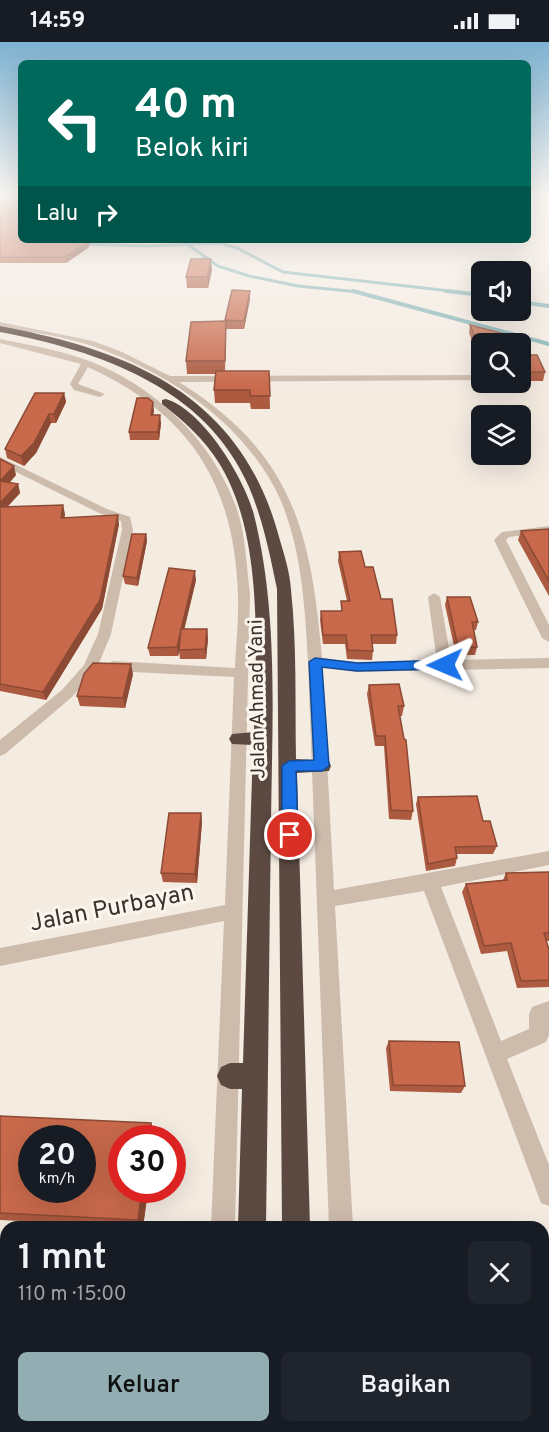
<!DOCTYPE html>
<html lang="id">
<head>
<meta charset="utf-8">
<style>
	:root { --surface:#171b24; --page:#20242c; --text:#f1f3f6; --muted:#9ea1a6; --accent:#92aeb2 }
	body { margin:0; font-family:Overpass,sans-serif; background:var(--page); color:var(--text); height:100vh; display:flex; flex-direction:column; font-size:22px; white-space:nowrap }
	* { box-sizing:border-box; margin:0 }
	p { font-size:20px; color:var(--muted) }
	.icon { flex:none; width:33px; height:33px; fill:none; stroke:currentColor; stroke-width:2; stroke-linecap:round; stroke-linejoin:round }
	.map { position:relative; flex:1; overflow:hidden }
	.side { position:absolute; left:0px; top:1179px; width:549px; height:212px; display:flex; flex-direction:column; background:var(--surface); border-radius:18px 18px 0 0; box-shadow:0 6px 24px #0002 }
	.side>* { flex:none }
	.banner { position:absolute; left:18px; top:18px; width:513px; height:183px; border-radius:9px; box-shadow:0 6px 24px #0002; background:#00695c; color:#fff; overflow:hidden }
	.fabs { position:absolute; left:471px; top:219px; display:grid; gap:12px }
	.fabs a { display:grid; place-items:center; width:60px; height:60px; border-radius:9px; background:var(--surface); box-shadow:0 6px 24px #0002; font-size:30px }
	.speed { position:absolute; left:18px; top:1083px; display:flex; gap:12px; font-size:30px; font-weight:700; text-align:center }
	.speed>* { display:grid; place-content:center; width:78px; height:78px; border-radius:50%; background:var(--surface); box-shadow:0 6px 24px #0002; line-height:1 }
	.speed small { font-size:15px; font-weight:400 }
	.speed .limit { border:9px solid #d22; background:#fff; color:#111 }
	.pin { position:absolute; display:grid; place-items:center; width:51px; height:51px; color:#fff; margin:-26px; border:3px solid #fff; border-radius:50%; box-shadow:0 2px 6px #0007 }
	.me { position:absolute; width:66px; margin:-33px; rotate:269deg; stroke-linejoin:round; filter:drop-shadow(0 0 4px #0008) }
	.turn { display:flex; align-items:center; gap:21px; height:126px; padding:0 18px; font-size:27px }
	.turn .icon { width:78px; height:78px; stroke-width:2.5 }
	.turn b { display:block; font-size:42px; line-height:51px }
	.then { display:flex; align-items:center; height:57px; padding:0 18px; background:#0003; gap:12px; font-size:22px }
	.round { display:grid; place-items:center; flex:none; width:63px; height:63px; border-radius:9px; background:var(--page) }
	.overview { display:flex; align-items:center; justify-content:space-between; height:102px; padding:0 18px }
	h1 { font-size:36px; font-weight:600; line-height:45px }
	.cta { display:flex; gap:12px; margin-top:auto; padding:12px 18px }
	.cta a { flex:1; height:69px; border-radius:9px; background:var(--accent); color:#111; font-size:24px; font-weight:600; line-height:69px; text-align:center }
	.cta a+a { background:var(--page); color:var(--text) }
	.status { display:flex; justify-content:space-between; align-items:center; height:42px; padding:0 30px; background:var(--surface); direction:ltr }
	.status svg { height:16px; fill:currentColor }
	.map>svg:first-child { display:block }
	.lines { fill:none; stroke-linecap:round; stroke-linejoin:round }
	.stream-far1 { stroke:#7fb0b2; stroke-width:3 }
	.stream { stroke:#7fb0b2; stroke-width:4 }
	.minor { fill:#cdbbac; fill-rule:evenodd }
	.highway { fill:#5c4a42; fill-rule:evenodd }
	.wall { fill:#ac5a40 }
	.shaded-wall { fill:#8c4a34 }
	.building { fill:#c8694b; stroke:#8c4a34; stroke-width:1.5; fill-rule:evenodd }
	.route { fill:#1a73e8; stroke:#114b97; stroke-width:1.5 }
	.labels { text-anchor:middle; dominant-baseline:central; stroke-width:6; stroke-linejoin:round; paint-order:stroke }
	.street-label { font-size:20px; fill:#3b302b; stroke:#fbf5ee }
	.near-street-label { font-size:24px; fill:#3b302b; stroke:#fbf5ee }
</style>
</head>
<body>
<div class="status"><b>14:59</b><svg viewBox="0 0 49 12"><path d="M0 12V9h3v3zM5 12V6h3v6zM10 12V3h3v9zM15 12V0h3v12zM26 1h20v11H26zM47 4h2v5h-2z"/></svg></div>
<div class="map">
<svg width="549" height="1390" viewBox="0 0 549 1390">
	<rect width="100%" height="100%" fill="#f4ebe1"/>
	<g class="lines">
		<g class="stream-far1">
			<polyline points="82,202 148,204 220,201 237,206 283,230 459,250"/>
			<polyline points="187,202 218,224 249,234 298,244 359,250"/>
		</g>
		<g class="stream">
			<polyline points="353,249 549,302"/>
			<polyline points="446,249 482,253"/>
			<polyline points="520,260 549,264"/>
		</g>
		<g class="minor">
			<path d="M0,280L93,299L122,310L170,334L482,333V337L479,338L179,340C293,411 311,490 322,616L357,620L437,619L428,555L434,551L440,555L451,618L549,616V626L357,630L322,626L334,848L549,809V823L441,845L501,999L529,987V972L532,965L549,959V993L546,1000L507,1017L549,1123V1164L541,1161L424,849L335,864L353,1185H329L308,620C305,566 302,510 281,459C247,382 167,329 89,303C60,294 30,290 0,284Z"/>
			<path d="M0,297C30,303 60,308 89,319C153,343 211,397 235,462C246,490 246,522 250,552L235,1185H211L224,879L0,924V906L225,863L234,635L113,629L106,624L113,619L235,626C236,601 239,576 238,552C234,441 190,372 88,325L78,342L105,352L100,355L74,348L70,342L81,322L0,301Z"/>
			<polygon points="0,415 107,467 130,475 133,488 111,592 97,626 72,655 5,712 0,714 0,698 62,648 84,623 98,592 122,488 121,479 99,471 0,422"/>
			<polygon points="549,484 549,490 509,495 506,498 549,583 549,600 542,596 494,498 502,490"/>
			<polygon points="201,1384 227,1384 228,1390 200,1390"/>
			<polygon points="337,1384 363,1384 364,1390 336,1390"/>
		</g>
		<g class="highway">
			<path d="M0,284C132,309 241,353 279,495C284,512 290,530 291,548C297,604 295,661 296,717L329,719L331,724L329,729L297,731L310,1185H282L277,547C270,513 263,478 249,445C206,345 99,309 0,290Z"/>
			<path d="M166,357C203,368 245,437 254,473C279,573 272,679 271,781C269,915 268,1050 266,1185H238L242,1047H230L221,1043L217,1034L221,1025L230,1021H243L253,703L232,702L229,697L232,692L254,690C256,608 264,493 219,421C204,397 184,379 162,362V358Z"/>
			<rect x="232" y="1384" width="32" height="6"/>
			<rect x="283" y="1384" width="32" height="6"/>
		</g>
	</g>
	<g class="wall">
		<polygon points="0,153 21,153 21,198 91,198 88,206 66,221 0,221 0,161 20,162 20,161 0,159"/>
		<polygon points="212,228 208,246 187,246 186,235"/>
		<polygon points="232,248 250,257 244,287 226,287 225,329 269,329 270,367 251,367 250,361 215,361 214,348 216,332 187,332 186,319 225,279"/>
		<polygon points="470,283 516,295 515,302 482,302 482,325 469,291"/>
		<polygon points="520,313 545,330 543,339 520,339"/>
		<polygon points="64,351 66,360 56,381 51,381 36,411 24,424 7,416 5,407"/>
		<polygon points="154,368 153,373 161,381 159,398 130,398 129,390"/>
		<polygon points="0,417 16,433 9,441 18,442 20,451 7,465 65,472 64,476 119,482 102,567 46,658 0,649"/>
		<polygon points="549,487 549,554 518,498 521,489"/>
		<polygon points="146,492 147,499 138,544 125,542 123,534"/>
		<polygon points="339,510 365,525 381,557 397,593 396,602 372,602 373,609 372,618 347,617 345,602 323,602 320,578 321,569 341,569 341,559 347,559 338,519"/>
		<polygon points="196,538 184,587 207,587 208,597 206,617 180,617 179,609 178,614 150,614 148,606"/>
		<polygon points="447,555 478,580 476,588 474,588 477,605 475,613 456,613 445,563"/>
		<polygon points="133,632 125,666 80,664 77,654"/>
		<polygon points="369,643 404,664 402,674 400,674 413,769 411,778 389,777 384,704 375,704 367,652"/>
		<polygon points="418,755 497,804 493,812 456,812 457,816 455,824 426,829 416,762"/>
		<polygon points="201,771 202,780 197,841 163,840 161,831"/>
		<polygon points="549,830 549,899 546,899 549,908 549,945 517,946 507,909 481,912 462,850 466,842 503,838 506,831"/>
		<polygon points="389,999 465,1044 461,1051 390,1049 386,1006"/>
		<polygon points="0,1074 156,1091 143,1185 0,1178"/>
	</g>
	<g class="shaded-wall">
		<polygon points="88,198 91,198 88,206 66,221 65,215"/>
		<polygon points="211,217 212,228 208,246 207,235"/>
		<polygon points="250,249 250,257 244,287 244,279"/>
		<polygon points="516,295 515,302 508,302"/>
		<polygon points="64,351 66,360 56,381 54,372"/>
		<polygon points="153,360 154,368 152,381 151,373"/>
		<polygon points="49,372 51,381 36,411 24,424 21,414"/>
		<polygon points="160,373 161,381 159,398 158,390"/>
		<polygon points="14,424 16,433 3,448 0,439"/>
		<polygon points="18,442 20,451 0,473 0,461"/>
		<polygon points="63,463 65,472 63,485 61,476"/>
		<polygon points="118,473 119,482 102,567 46,658 43,650"/>
		<polygon points="146,492 147,499 138,544 137,536"/>
		<polygon points="195,529 196,538 178,614 177,605"/>
		<polygon points="207,587 208,597 206,617 205,607"/>
		<polygon points="131,622 133,632 125,666 123,656"/>
		<polygon points="201,771 202,780 197,841 195,832"/>
		<polygon points="151,1081 156,1091 155,1096 149,1096"/>
		<polygon points="142,1148 148,1148 143,1185 138,1178"/>
		<polygon points="78,1384 85,1384 84,1390 77,1390"/>
	</g>
	<g class="building">
		<polygon points="0,153 21,153 21,155"/>
		<polygon points="21,158 21,198 88,198 87,200 65,215 0,215 0,161 20,162"/>
		<polygon points="191,217 211,217 207,235 186,235"/>
		<polygon points="232,248 250,249 244,279 225,278"/>
		<polygon points="226,279 225,319 186,319 191,280"/>
		<polygon points="470,283 516,295 508,302 482,302 482,312"/>
		<polygon points="520,313 537,313 545,330 520,330"/>
		<polygon points="216,329 269,329 270,354 250,354 250,348 214,348"/>
		<polygon points="35,351 64,351 54,372 49,372 34,401 21,414 5,407"/>
		<polygon points="137,356 148,356 153,360 151,373 160,373 158,390 129,390"/>
		<polygon points="0,417 14,424 0,439 18,442 0,461"/>
		<polygon points="63,463 61,476 118,473 100,558 43,650 0,642 0,465"/>
		<polygon points="549,487 549,539 521,489"/>
		<polygon points="132,492 146,492 137,536 123,534"/>
		<polygon points="361,509 365,525 373,525 381,557 392,557 397,593 371,593 373,609 348,608 346,593 323,593 321,569 342,569 341,559 350,559 339,510"/>
		<polygon points="169,526 195,529 177,605 148,606"/>
		<polygon points="447,555 470,555 478,580 472,580 477,605 458,605"/>
		<polygon points="181,587 207,587 205,607 179,608"/>
		<polygon points="93,621 131,622 123,656 77,654 84,632"/>
		<polygon points="399,642 404,664 398,664 404,697 406,698 413,769 391,768 385,694 376,694 369,643"/>
		<polygon points="477,754 483,779 490,779 497,804 455,805 457,816 428,822 418,755"/>
		<polygon points="169,771 201,771 195,832 161,831"/>
		<polygon points="549,830 549,891 544,891 549,908 549,938 521,939 511,901 484,904 466,842 507,838 506,831"/>
		<polygon points="389,999 459,1000 465,1044 393,1043"/>
		<path d="M0,1074L151,1081L149,1096H122V1148H142L138,1178L0,1171ZM32,1096H82V1148H32Z"/>
		<polygon points="0,1267 6,1268 6,1384 78,1384 77,1390 0,1390"/>
	</g>
	<linearGradient id="sky" x2="0" y2="1"><stop stop-color="#7eb2d2"/><stop offset="0.44" stop-color="#faf6f2"/><stop offset="1" stop-color="#faf6f2" stop-opacity="0"/></linearGradient>
	<rect width="549" height="348" fill="url(#sky)"/>
	<polygon class="route" points="315,616 357,621 445,618 451,623 445,627 357,629 322,625 329,724 322,729 296,729 298,793 290,800 282,793 282,724 289,719 314,718 309,620"/>
	<g class="labels">
		<g class="street-label">
			<text transform="translate(258 657) rotate(-91)">Jalan Ahmad Yani</text>
		</g>
		<g class="near-street-label">
			<text transform="translate(112 867) rotate(-11)">Jalan Purbayan</text>
		</g>
	</g>
</svg>
<div class="fabs">
<a><svg class="icon" aria-label="sound" viewBox="0 0 24 24"><path d="M4 9h4l5-4v14l-5-4H4zM17 9q2 3 0 6"/></svg></a>
<a><svg class="icon" aria-label="search" viewBox="0 0 24 24"><circle cx="10" cy="10" r="6"/><path d="M15 15l6 6"/></svg></a>
<a><svg class="icon" aria-label="layers" viewBox="0 0 24 24"><path d="M12 4l9 5-9 5-9-5zM3 14l9 5 9-5"/></svg></a>
</div>
<div class="speed"><div>20<small>km/h</small></div><div class="limit">30</div></div>
<div class="pin" style="left:290px;top:793px;background:#d93025"><svg class="icon" aria-label="arrive" viewBox="0 0 24 24"><path d="M6 21V4h12l-3 4 3 4H6"/></svg></div>
<svg class="me" style="left:445px;top:623px" viewBox="-20 -20 40 40"><path d="M0-17L14 15 0 8-14 15z" fill="#1a73e8" stroke="#fff" stroke-width="4"/></svg>
<div class="banner">
<div class="turn"><svg class="icon" aria-label="left" viewBox="0 0 24 24"><path d="M17 20v-9H6M10 6l-5 5 5 5"/></svg><div><b>40 m</b>Belok kiri</div></div>
<div class="then">Lalu<svg class="icon" aria-label="right" viewBox="0 0 24 24"><path d="M7 20v-9h11M14 6l5 5-5 5"/></svg></div>
</div>
<section class="side">
<div class="overview"><div><h1>1 mnt</h1><p>110 m · 15:00</p></div><a class="round"><svg class="icon" aria-label="close" viewBox="0 0 24 24"><path d="M6 6l12 12M18 6L6 18"/></svg></a></div>
<div class="cta"><a>Keluar</a><a>Bagikan</a></div>
</section>
</div>
</body>
</html>
